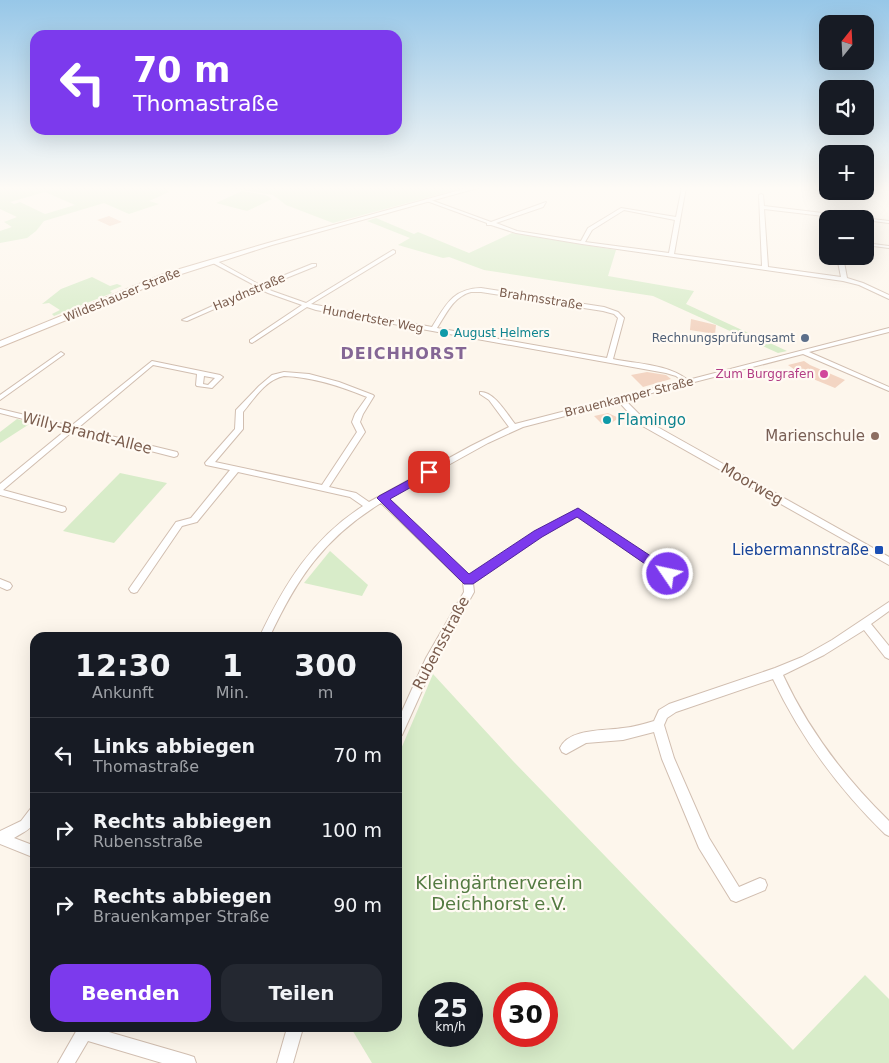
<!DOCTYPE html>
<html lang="de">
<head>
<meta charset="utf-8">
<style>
	:root { --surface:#171b24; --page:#242831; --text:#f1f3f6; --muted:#9ea1a6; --line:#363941; --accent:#7c3aed }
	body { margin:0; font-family:"DejaVu Sans",sans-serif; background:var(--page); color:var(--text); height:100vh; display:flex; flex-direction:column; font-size:19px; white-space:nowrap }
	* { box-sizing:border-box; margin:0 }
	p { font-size:16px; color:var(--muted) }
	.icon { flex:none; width:28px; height:28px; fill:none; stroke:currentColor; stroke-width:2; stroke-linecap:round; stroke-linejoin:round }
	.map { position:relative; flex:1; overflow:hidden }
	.details { position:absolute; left:30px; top:632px; width:372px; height:400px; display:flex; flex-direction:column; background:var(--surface); border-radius:15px; box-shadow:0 5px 20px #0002 }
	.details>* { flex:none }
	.banner { position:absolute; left:30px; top:30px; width:372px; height:105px; border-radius:15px; box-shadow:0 5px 20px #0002; background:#7c3aed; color:#fff; overflow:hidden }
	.needle { width:32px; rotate:18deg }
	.buttons { position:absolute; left:819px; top:15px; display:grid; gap:10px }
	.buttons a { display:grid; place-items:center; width:55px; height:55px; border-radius:10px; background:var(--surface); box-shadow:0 5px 20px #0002; font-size:25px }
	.speed { position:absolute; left:418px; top:982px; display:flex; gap:10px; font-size:25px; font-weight:700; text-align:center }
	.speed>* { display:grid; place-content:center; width:65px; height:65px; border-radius:50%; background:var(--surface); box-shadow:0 5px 20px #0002; line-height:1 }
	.speed small { font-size:12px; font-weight:400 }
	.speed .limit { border:8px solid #d22; background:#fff; color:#111 }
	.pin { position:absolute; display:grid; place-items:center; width:42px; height:42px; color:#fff; margin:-21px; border-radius:10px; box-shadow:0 2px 8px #0006 }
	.me { position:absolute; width:55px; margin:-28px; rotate:304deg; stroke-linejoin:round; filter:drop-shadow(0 0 4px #0008) }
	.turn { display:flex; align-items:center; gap:18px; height:105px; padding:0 20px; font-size:22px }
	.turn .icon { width:65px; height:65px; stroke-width:2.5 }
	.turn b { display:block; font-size:35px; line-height:42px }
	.eta { display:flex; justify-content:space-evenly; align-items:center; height:85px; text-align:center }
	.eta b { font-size:30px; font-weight:600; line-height:35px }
	.action { display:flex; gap:10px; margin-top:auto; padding:10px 20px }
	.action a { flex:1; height:58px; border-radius:15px; background:var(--accent); color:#fff; font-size:20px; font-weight:600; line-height:58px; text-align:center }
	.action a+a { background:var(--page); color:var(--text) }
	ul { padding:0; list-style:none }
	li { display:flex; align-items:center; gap:15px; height:75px; padding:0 20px; border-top:1px solid var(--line) }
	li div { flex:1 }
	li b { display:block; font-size:19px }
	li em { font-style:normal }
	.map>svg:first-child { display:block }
	.green { fill:#d8ecc9; fill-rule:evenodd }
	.building { fill:#f3d5c3 }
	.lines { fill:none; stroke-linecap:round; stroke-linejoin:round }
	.minor-casing { stroke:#d1beb0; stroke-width:2 }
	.secondary-casing { stroke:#d6c0b0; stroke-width:2 }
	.minor { fill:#fff; fill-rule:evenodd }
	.secondary { fill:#fff; fill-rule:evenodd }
	.route { fill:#7c3aed; stroke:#51269a }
	.culture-dot { fill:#0f9aa8; stroke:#fffaf3; stroke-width:2 }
	.service-dot { fill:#5c6f8a; stroke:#fffaf3; stroke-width:2 }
	.hotel-dot { fill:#d1479c; stroke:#fffaf3; stroke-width:2 }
	.education-dot { fill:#8d6e63; stroke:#fffaf3; stroke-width:2 }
	.transit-dot { fill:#1a4fb4; stroke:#fffaf3; stroke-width:2 }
	.labels { text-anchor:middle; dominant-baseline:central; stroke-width:4.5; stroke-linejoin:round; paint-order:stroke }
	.far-street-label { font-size:12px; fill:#7a5c4d; stroke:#fffaf3 }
	.far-culture-label { font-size:12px; fill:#0d838f; stroke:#fffaf3; text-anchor:start }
	.far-service-label { font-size:12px; fill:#4e5e75; stroke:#fffaf3; text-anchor:end }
	.far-hotel-label { font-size:12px; fill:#b23c85; stroke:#fffaf3; text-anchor:end }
	.culture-label { font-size:15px; fill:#0d838f; stroke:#fffaf3; text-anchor:start }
	.street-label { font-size:15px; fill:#7a5c4d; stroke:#fffaf3 }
	.education-label { font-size:15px; fill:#785e54; stroke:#fffaf3; text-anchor:end }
	.transit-label { font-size:15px; fill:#164399; stroke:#fffaf3; text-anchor:end }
	.far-district-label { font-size:16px; font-weight:bold; letter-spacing:1px; fill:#846695; stroke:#fffaf3 }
	.near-park-label { font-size:18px; fill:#537a41; stroke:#fffaf3 }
</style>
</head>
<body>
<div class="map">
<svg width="889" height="1063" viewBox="0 0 889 1063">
	<rect width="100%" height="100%" fill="#fdf6ec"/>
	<g class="green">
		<path d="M0,187H179L167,189L169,192L149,201L159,204L129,214L104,203L44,221L36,231L27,238L0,243V231L12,227L4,222L17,217L0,209ZM45,192L75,205L45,214L20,202L14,204L10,202Z"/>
		<polygon points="223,187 467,187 333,223 286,205 273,195"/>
		<polygon points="242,191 266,195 272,199 247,211 216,203"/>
		<polygon points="376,218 414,234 418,232 469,253 512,233 616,250 608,276 694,291 686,304 787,351 778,353 653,296 484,270 449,257 443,258 398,245 410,238 367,221"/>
		<polygon points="92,277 110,286 117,284 122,286 110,291 112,293 54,316 52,314 60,310 49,303 42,304 61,289"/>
		<polygon points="17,419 31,423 0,443 0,432"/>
		<polygon points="120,473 167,483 114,543 63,531"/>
		<polygon points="330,551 368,585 362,596 304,583"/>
		<path d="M433,674L513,761L793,1050L865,975L889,999V1063H372L351,1028H398V756ZM429,994H471V1036H429ZM504,994H546V1036H504Z"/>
	</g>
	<g class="building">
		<polygon points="109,216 122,222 110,226 97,220"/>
		<polygon points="691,319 716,325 715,334 690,330"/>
		<polygon points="804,361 810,365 845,380 835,388 801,374 788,365"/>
		<polygon points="647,372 666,375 671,379 643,387 631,375"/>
		<polygon points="608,413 619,418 611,423 602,424 594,416"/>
	</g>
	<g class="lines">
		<g class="minor-casing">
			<g id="minor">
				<path d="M682,187H686L674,254L762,266L759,195L761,194L763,195L764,206L889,221V223L865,220V219H849L764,209L768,267L841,277L838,262L839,256H845L844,262L847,278L863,283L889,295V299L859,285L843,281L582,244L516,233L491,225H487V223L424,200L428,199L491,222L546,202L543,207L496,223L517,231L581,241L588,228L621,208L676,217ZM624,210L675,220L669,253L585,242L592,230Z"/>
				<polygon points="865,243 889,246 889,248 865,245"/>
				<path d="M393,250L395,251V253L311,304L432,327C446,305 452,289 481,288L604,307L618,312L624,318L613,359C637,364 668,364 688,380L889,328V332L809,352L889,387V391L803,354L625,400L645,420L889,557V565L639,424L619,402L523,427L488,443L387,499L469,576L535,532L578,509L671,571L673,574L671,577H665L578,516L541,536L473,583L474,592L434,664L402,735L398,737V720L426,658L464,592L463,582L381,503C324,538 297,578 269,638H259C285,583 312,539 363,506L350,497L238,472L197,522L182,526L137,592L134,593L131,592L129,589L131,586L176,522L191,518L230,470L206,465L205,463L235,429L236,410L259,386L272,375L284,372L309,374L339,382L373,395L374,396L363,414L360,422L365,432L329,487L356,493L369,502L471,446L509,427L489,400L480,394V392C494,391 507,414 515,424L682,381L676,376L666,373L316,310L307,307L252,343L250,342V340L302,305L268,293L260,289L187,321L182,320L256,286L211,262V260H215L260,285L312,264H316V266L264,287L272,291L306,303ZM471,292H481L603,311L614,314L618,318L607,358L437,328C447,313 453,297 471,292ZM284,376C313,377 340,386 367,397L355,414L352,422L357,432L322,485L215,462L243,429V412C254,399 265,380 284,376Z"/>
				<polygon points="61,352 64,354 63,355 0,400 0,395"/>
				<path d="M152,361L220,375L223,377L212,388L197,386L196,385L197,374L153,365L78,428L177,452L178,454L177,456L174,457L73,431L3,490L65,507L66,509L65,511L62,512L0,495V484L66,430L0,413V409L71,426ZM204,376L215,378L208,385L203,384Z"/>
				<polygon points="0,579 10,583 12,586 10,589 7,590 0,587"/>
				<path d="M889,602V611L871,624L889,646V659L885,657L864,630L824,655L783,675C809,731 845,778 889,821V836L885,834C838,788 801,738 773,679L676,712L667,718L664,725L674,758L709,838L739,887L760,878L765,880L767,885L765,890L736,902L731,900L699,848L662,759L654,732L623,740L586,743L566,754L562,752L560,748C569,728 605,731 623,728C634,727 644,724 654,721L659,710L669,704L775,668L802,657L832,640Z"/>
				<path d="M35,806C35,828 33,827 14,838L35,846V858L0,844V831L21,821L31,808Z"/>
				<polygon points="78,1028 95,1028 188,1055 194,1057 196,1063 162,1063 88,1041 75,1063 58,1063"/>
				<polygon points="287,1028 303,1028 293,1063 277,1063"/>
			</g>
		</g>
		<g class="secondary-casing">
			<polygon id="secondary" points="471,187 481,187 272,245 172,277 0,347 0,341 166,273 268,243"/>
		</g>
		<use href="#minor" class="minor"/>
		<use href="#secondary" class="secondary"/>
	</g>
	<linearGradient id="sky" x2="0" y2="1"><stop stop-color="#97c7e8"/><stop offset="0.56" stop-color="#fefbf6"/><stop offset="1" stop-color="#fefbf6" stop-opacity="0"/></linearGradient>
	<rect width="889" height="336" fill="url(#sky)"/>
	<polygon class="route" points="429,469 434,472 433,475 390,499 469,574 534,531 578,508 672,570 674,574 672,577 664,577 577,517 542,537 473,584 464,584 377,498 379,496"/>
	<g class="culture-dot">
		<circle cx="444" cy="333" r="5"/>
		<circle cx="607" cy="420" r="5"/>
	</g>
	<circle class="service-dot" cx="805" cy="338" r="5"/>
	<circle class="hotel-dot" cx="824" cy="374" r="5"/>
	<circle class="education-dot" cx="875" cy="436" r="5"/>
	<rect class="transit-dot" x="874" y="545" width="10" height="10" rx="2.5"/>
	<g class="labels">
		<g class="far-street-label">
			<text transform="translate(249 292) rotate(-23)">Haydnstraße</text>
			<text transform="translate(122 295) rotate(-22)">Wildeshauser Straße</text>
			<text transform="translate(541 299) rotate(9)">Brahmsstraße</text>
			<text transform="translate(373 319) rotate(11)">Hundertster Weg</text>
			<text transform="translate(629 397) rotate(-14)">Brauenkamper Straße</text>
		</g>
		<g class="far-culture-label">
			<text x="454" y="333">August Helmers</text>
		</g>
		<g class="far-service-label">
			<text x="795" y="338">Rechnungsprüfungsamt</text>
		</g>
		<g class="far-hotel-label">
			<text x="814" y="374">Zum Burggrafen</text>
		</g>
		<g class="culture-label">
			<text x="617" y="420">Flamingo</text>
		</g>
		<g class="street-label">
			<text transform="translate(87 433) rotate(14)">Willy-Brandt-Allee</text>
			<text transform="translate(752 484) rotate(30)">Moorweg</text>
			<text transform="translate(441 643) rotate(-62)">Rubensstraße</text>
		</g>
		<g class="education-label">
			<text x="865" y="436">Marienschule</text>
		</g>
		<g class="transit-label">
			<text x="869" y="550">Liebermannstraße</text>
		</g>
		<g class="far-district-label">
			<text x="404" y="353">DEICHHORST</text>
		</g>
		<g class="near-park-label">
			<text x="499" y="882">Kleingärtnerverein<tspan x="499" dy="21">Deichhorst e.V.</tspan></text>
		</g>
	</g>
</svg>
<div class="buttons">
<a><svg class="needle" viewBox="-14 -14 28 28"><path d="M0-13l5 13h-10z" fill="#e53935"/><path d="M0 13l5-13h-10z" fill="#9ea1a6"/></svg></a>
<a><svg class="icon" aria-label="sound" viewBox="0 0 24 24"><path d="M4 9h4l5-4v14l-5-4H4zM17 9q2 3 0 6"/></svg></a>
<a>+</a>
<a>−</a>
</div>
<div class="speed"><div>25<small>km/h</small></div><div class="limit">30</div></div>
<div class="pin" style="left:429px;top:472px;background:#d93025"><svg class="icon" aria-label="arrive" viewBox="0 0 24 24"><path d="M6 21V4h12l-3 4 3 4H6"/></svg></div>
<svg class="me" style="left:668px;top:574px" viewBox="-20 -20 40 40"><circle r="17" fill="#7c3aed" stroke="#fff" stroke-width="3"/><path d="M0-11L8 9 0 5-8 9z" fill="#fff"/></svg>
<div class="banner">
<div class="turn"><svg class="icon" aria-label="left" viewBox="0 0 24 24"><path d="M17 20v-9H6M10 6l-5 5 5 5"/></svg><div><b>70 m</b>Thomastraße</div></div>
</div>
<section class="details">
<div class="eta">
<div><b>12:30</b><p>Ankunft</p></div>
<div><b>1</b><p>Min.</p></div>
<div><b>300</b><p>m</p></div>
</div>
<ul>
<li><svg class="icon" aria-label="left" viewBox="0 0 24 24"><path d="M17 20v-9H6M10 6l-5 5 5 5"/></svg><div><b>Links abbiegen</b><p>Thomastraße</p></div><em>70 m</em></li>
<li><svg class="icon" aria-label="right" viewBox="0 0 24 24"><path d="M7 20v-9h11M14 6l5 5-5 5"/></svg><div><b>Rechts abbiegen</b><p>Rubensstraße</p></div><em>100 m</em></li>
<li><svg class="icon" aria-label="right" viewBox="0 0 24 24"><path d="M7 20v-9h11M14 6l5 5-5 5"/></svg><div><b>Rechts abbiegen</b><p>Brauenkamper Straße</p></div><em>90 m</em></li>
</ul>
<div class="action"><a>Beenden</a><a>Teilen</a></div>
</section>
</div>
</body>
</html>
